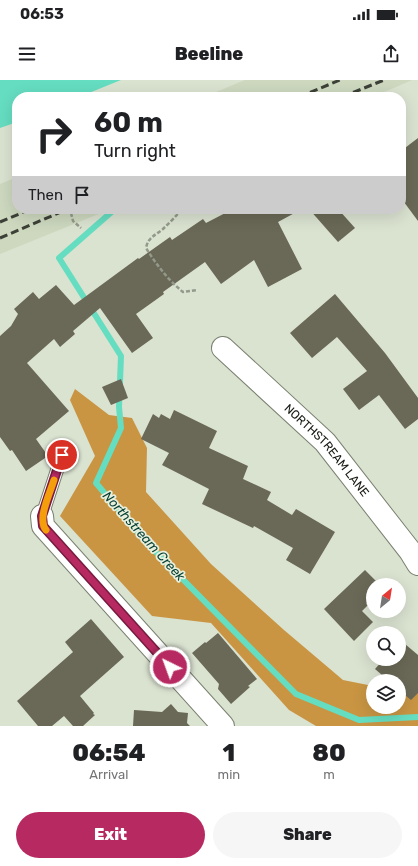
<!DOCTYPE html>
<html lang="en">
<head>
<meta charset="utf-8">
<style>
	:root { --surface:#fff; --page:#f6f6f6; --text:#202124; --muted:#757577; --accent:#b62a61 }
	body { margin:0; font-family:Rubik,sans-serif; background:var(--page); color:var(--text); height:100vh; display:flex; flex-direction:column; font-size:15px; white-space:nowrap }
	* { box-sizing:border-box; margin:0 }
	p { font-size:13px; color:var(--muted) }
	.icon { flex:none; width:22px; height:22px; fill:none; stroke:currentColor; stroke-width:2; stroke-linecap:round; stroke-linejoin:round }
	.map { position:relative; height:646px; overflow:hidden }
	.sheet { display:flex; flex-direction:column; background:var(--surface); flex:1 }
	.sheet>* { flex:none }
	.top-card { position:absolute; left:12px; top:12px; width:394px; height:122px; border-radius:16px; box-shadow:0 4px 16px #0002; background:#fff; color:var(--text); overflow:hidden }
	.needle { width:26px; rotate:30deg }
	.fabs { position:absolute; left:366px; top:498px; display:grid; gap:8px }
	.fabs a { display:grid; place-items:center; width:40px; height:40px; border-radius:50%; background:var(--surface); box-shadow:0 4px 16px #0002; font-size:20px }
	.pin { position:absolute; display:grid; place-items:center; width:34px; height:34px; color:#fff; margin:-17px; border:2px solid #fff; border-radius:50%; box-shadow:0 1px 4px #0007 }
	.me { position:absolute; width:44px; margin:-22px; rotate:318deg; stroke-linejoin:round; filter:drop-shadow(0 0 3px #0008) }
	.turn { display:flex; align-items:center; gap:14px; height:84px; padding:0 16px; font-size:18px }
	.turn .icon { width:52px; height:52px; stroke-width:2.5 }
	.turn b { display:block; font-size:28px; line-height:34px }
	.then { display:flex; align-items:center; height:38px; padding:0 16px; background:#0003; gap:8px; font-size:15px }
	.eta { display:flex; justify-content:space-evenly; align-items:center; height:68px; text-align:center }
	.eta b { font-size:24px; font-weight:800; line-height:28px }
	.button { display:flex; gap:8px; margin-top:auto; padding:8px 16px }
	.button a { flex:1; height:46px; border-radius:24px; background:var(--accent); color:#fff; font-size:16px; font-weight:800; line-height:46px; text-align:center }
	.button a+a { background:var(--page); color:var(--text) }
	.status { display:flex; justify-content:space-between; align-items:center; height:28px; padding:0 20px; background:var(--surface); direction:ltr }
	.status svg { height:11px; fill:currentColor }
	header { display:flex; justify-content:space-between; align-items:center; height:52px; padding:0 16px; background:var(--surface); font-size:18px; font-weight:800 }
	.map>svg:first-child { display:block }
	.built { fill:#cdd8bf }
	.forest { fill:#c99543 }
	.water { fill:#65ddc0 }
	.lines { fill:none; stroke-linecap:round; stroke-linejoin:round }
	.stream { stroke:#65ddc0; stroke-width:6 }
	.building { fill:#6a6856 }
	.lane-casing { stroke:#7a8170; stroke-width:14 }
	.street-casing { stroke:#7a8170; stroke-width:24 }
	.path { stroke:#93998b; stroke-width:2.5; stroke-dasharray:4 2; stroke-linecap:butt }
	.lane { stroke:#fff; stroke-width:12 }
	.street { stroke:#fff; stroke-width:22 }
	.rail { stroke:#3c4037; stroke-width:3; stroke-dasharray:8 4; stroke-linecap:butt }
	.route-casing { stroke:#761b3f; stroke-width:10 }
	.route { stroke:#b62a61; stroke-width:7 }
	.slow { stroke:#f59e0b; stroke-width:7 }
	.labels { text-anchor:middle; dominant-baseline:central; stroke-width:3.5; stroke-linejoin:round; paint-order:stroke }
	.street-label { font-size:12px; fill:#161912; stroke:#e8f0dd }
	.water-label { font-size:13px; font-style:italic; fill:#043d32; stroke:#e8f0dd }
</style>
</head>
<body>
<div class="status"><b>06:53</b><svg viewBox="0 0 49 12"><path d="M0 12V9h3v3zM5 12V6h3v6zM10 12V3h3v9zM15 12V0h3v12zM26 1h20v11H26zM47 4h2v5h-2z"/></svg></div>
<header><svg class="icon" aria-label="menu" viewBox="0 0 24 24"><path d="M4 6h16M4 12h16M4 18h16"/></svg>Beeline<svg class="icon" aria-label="share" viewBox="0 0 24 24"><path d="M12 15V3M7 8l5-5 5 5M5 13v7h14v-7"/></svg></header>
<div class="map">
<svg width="418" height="646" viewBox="0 0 418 646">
	<rect width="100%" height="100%" fill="#dae2d0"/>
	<g class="built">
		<polygon points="245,0 412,0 373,17 204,17"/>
		<polygon points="17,97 17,129 111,129 0,174 0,104"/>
	</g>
	<polygon class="forest" points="75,309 109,335 132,338 147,368 146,412 211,484 284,550 343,600 373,606 373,627 399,627 399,610 418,609 418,646 316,646 289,630 211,543 152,536 60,436 95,376 70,320"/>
	<polygon class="water" points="0,0 121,0 79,17 17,17 17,42 0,48"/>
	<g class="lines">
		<g class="stream">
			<polyline points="80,0 87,17"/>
			<polyline points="115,129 59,178 121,276 119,327 121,348 96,403 146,462 296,614 359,640 418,637"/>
		</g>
	</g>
	<g class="building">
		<polygon points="418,58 418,141 401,118 401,71"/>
		<polygon points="233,129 302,129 278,142 302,189 268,207 254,180 221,204 205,182 163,212 164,214 136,234 153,258 132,273 100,228 73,251 75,254 60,267 54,259 27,283 69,331 36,359 48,376 26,391 12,370 10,371 0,357 0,256 11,246 18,234 14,229 33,212 39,219 56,205 74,225 138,178 139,179 170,157 172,160 203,139 206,143"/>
		<polygon points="309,129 338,129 355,148 338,162"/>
		<polygon points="335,214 385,273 418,318 418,339 405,349 379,315 359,330 343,309 367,291 337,257 312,278 290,253"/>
		<polygon points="121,299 128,318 111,325 102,307"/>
		<polygon points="174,330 217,351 209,368 248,386 243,399 271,412 267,420 292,435 296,429 335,452 310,494 286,480 293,468 254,446 253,448 202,424 209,409 162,385 169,373 141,359 153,334 159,338 161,334 170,339"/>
		<polygon points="365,490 380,505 373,505 373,517 366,524 368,525 362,531 373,542 354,561 324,529"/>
		<polygon points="91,539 124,577 80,616 94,633 93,634 95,635 83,646 73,646 64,636 52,646 38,646 17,621 73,572 65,562"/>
		<polygon points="218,553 257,599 248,606 250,607 231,624 218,609 219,604 192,573 205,562 206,563"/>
		<polygon points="399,559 418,575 418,613 411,620 399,610 399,601 389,601 375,589 384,579 399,579"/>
		<polygon points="171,624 178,632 188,633 187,643 190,646 133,646 134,630 162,632"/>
	</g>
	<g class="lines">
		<g class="lane-casing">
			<polyline id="lane" points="42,436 62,375"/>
		</g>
		<g class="street-casing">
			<g id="street">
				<path id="s1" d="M223,268L325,362L410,471L418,484"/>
				<polyline points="42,436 43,446 223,646"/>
			</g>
		</g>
		<g class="path">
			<path d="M181,129C177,136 169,143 163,149C156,155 148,157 146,168C156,184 168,200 183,212L197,210"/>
			<polyline points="71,133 73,141 81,148"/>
		</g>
		<use href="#lane" class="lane"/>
		<use href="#street" class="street"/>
		<g class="rail">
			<polyline points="299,17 340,0"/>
			<polyline points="342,17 384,0"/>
			<polyline points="0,142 31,129"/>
			<polyline points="0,158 68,129"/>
		</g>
	</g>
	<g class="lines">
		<g class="route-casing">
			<polyline id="route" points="62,375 42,436 43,446 170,587"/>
		</g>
		<use href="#route" class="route"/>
		<path class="slow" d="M46,450C37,439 50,413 54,400"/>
	</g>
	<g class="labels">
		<g class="street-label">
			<text stroke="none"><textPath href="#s1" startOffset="146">NORTHSTREAM LANE</textPath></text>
		</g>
		<g class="water-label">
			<text transform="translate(144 456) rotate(48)">Northstream Creek</text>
		</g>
	</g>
</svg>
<div class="fabs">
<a><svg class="needle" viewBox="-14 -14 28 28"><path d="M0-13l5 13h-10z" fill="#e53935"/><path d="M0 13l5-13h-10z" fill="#757577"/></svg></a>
<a><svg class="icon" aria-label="search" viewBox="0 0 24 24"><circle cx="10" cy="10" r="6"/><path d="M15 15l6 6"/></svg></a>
<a><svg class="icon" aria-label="layers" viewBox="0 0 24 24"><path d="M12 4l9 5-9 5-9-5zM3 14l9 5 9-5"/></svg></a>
</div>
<div class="pin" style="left:62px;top:375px;background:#d93025"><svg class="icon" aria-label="arrive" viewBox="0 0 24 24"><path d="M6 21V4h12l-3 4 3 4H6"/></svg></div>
<svg class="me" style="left:170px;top:587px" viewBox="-20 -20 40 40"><circle r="17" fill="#b62a61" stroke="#fff" stroke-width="3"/><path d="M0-11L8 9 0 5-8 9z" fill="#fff"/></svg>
<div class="top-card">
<div class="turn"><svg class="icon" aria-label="right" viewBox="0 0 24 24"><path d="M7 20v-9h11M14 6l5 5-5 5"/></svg><div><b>60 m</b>Turn right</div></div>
<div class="then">Then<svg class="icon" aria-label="arrive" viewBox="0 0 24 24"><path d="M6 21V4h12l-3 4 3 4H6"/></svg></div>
</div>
</div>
<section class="sheet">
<div class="eta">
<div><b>06:54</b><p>Arrival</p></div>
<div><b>1</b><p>min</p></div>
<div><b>80</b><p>m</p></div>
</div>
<div class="button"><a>Exit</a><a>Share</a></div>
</section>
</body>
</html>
